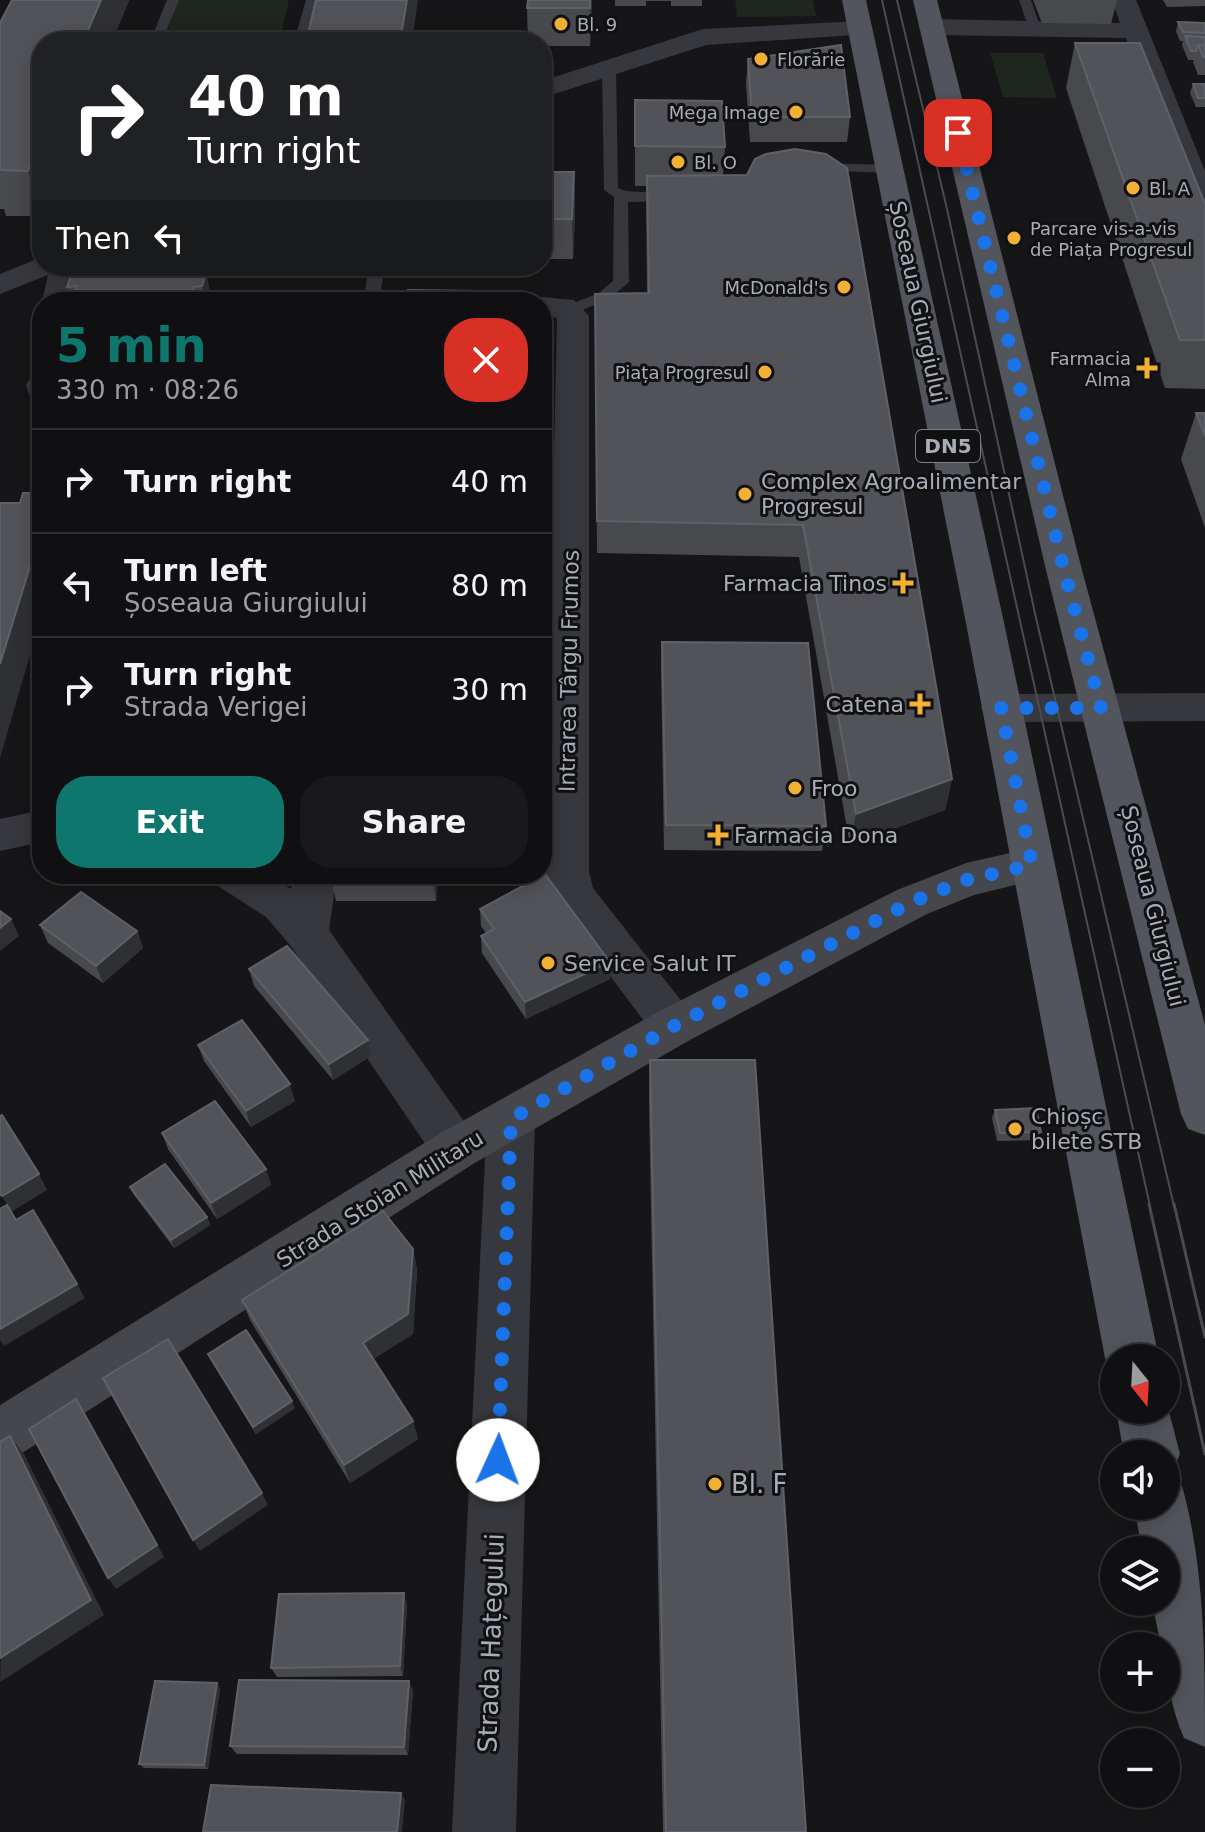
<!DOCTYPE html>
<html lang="en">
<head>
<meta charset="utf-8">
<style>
	:root { --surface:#101012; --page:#19191b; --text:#f1f3f6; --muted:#9c9d9f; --line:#303032; --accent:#0f766e }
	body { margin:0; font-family:"DejaVu Sans",sans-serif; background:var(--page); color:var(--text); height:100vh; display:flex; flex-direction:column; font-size:30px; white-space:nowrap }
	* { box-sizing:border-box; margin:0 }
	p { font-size:26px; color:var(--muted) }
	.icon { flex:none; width:44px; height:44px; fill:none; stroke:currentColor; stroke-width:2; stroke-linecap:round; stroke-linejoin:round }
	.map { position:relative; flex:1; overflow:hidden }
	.side { position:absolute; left:32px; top:292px; width:520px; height:592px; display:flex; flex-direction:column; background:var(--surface); border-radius:32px; box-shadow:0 4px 20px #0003,0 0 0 2px var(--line) }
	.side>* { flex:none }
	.hud { position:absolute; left:32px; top:32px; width:520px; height:244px; border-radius:32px; box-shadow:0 4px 20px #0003,0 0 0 2px var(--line); background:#202124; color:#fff; overflow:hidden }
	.needle { width:52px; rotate:162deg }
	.buttons { position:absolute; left:1100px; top:1344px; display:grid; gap:16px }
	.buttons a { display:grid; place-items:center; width:80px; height:80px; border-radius:50%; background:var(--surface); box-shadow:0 4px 20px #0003,0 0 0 2px var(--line); font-size:40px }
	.pin { position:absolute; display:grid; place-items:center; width:68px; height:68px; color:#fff; margin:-34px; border-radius:16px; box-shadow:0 4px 12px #0006 }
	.me { position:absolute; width:88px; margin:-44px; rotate:2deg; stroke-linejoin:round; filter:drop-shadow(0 0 6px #0008) }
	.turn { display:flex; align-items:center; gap:28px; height:168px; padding:0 24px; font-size:36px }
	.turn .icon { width:104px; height:104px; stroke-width:2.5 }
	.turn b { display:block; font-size:56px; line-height:68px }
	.then { display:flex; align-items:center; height:76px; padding:0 24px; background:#0003; gap:16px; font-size:30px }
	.round { display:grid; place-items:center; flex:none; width:84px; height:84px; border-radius:32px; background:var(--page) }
	.summary { display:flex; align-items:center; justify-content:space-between; height:136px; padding:0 24px }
	h1 { font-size:48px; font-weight:700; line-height:60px; color:var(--accent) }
	.action { display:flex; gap:16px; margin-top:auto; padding:16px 24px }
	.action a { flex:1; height:92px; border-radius:32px; background:var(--accent); color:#fff; font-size:32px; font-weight:700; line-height:92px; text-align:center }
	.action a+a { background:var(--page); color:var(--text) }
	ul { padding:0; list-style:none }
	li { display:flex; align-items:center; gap:24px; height:104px; padding:0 24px; border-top:2px solid var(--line) }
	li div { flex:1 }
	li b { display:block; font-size:30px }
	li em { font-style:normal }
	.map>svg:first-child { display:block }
	.green { fill:#1e261f }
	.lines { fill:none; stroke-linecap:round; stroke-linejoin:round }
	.lane { fill:#37383d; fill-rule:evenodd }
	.street { fill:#37383d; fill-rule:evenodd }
	.secondary { fill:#45474d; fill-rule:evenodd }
	.primary { fill:#53555c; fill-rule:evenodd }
	.tram-far1 { stroke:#4a4c52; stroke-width:2 }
	.tram { stroke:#4a4c52; stroke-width:3 }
	.wall { fill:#47494d }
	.shaded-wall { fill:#2f3033 }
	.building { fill:#525359; stroke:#5f6168; stroke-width:2 }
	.route { stroke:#1a73e8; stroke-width:14; stroke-dasharray:0 25.2 }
	.poi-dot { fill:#f2b134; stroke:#111113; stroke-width:3 }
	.labels { text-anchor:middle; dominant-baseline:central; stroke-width:6; stroke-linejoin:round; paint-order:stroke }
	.far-poi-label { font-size:18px; fill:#a8adb8; stroke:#111113; text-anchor:start }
	.shield { fill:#111113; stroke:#7b7e86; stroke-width:2 }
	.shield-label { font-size:20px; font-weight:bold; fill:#a8adb8 }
	.street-label { font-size:22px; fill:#a8adb8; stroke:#111113 }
	.poi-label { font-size:22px; fill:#a8adb8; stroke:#111113; text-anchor:start }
	.near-poi-label { font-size:26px; fill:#a8adb8; stroke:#111113; text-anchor:start }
	.near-street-label { font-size:26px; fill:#a8adb8; stroke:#111113 }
</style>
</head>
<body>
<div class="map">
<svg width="1205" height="1832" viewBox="0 0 1205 1832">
	<rect width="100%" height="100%" fill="#161618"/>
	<g class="green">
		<polygon points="178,0 289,0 279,42 164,42"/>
		<polygon points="735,0 813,0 816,16 737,17"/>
		<polygon points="990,53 1043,53 1057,98 1003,97"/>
	</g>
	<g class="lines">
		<g class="lane">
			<polygon points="167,0 179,0 162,42 150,42"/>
			<polygon points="306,0 318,0 306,42 294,42"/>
			<polygon points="1019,0 1031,0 1041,29 1040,32 1029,29"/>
			<path d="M609,64L616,68L618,188C637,197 664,186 680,197L673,201L628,202L629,282L609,299L570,315L562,310L564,307L599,293L613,281L614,197L604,190L602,68Z"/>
			<polygon points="816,163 890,165 897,169 890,173 811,170 811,164"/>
			<path d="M369,266H385L381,289L402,302C387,302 376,302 365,291Z"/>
		</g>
		<g class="street">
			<polygon points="1112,0 1136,0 1205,171 1205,216 1195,213 1190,207 1126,38 932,35 923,32 919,27 923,22 932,19 1120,23"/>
			<polygon points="860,21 869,24 873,29 869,34 706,45 542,98 542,81 703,29"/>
			<polygon points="42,257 42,266 80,266 74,302 42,302 48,275 0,294 0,274"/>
			<polygon points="542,297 574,300 589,316 589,872 593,888 690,1012 697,1026 690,1040 674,1045 658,1040 558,906 545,872 557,318 542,315 542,302 529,302"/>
			<polygon points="42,375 42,399 30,396 26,385 30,378"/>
			<polygon points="1205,693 1205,721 1001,722 987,718 981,708 987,698 1001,694"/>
			<polygon points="42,810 42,842 0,851 0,819"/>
			<polygon points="211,874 267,874 291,889 293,874 337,874 329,930 473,1134 480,1149 473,1164 456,1170 439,1164 290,945 266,917 218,886"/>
			<polygon points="511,1098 528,1104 535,1119 516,1832 452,1832 487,1119 494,1104"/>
		</g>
		<polygon class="secondary" points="1032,848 1047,853 1053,865 1047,877 974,895 927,914 690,1040 473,1164 19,1455 0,1463 0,1405 439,1134 658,1012 897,890 966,863"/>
		<g class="primary">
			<polygon points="842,0 866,0 1003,618 1159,1358 1114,1358 1114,1376 1105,1358 965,618"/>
			<polygon points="913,0 937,0 1082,570 1205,1025 1205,1135 1188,1129 1181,1114 1046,570"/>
			<polygon points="1166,1400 1180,1454 1172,1473 1166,1476 1166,1454 1124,1454 1116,1410 1166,1410"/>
			<path d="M1166,1480L1182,1486C1205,1568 1205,1661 1205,1747L1184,1738C1171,1708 1166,1678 1166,1646H1161L1152,1602H1166V1550H1142L1134,1506H1166Z"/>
		</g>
		<g class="tram-far1">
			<polyline points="882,0 1150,1206"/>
			<polyline points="897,0 947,209 1036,618 1174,1206"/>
		</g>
		<g class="tram">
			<polyline points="1149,1204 1205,1454"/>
			<polyline points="1174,1204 1205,1337"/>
		</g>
	</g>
	<g class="wall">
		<polygon points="12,0 129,0 41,216 6,216 4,209 0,209 0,23"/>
		<polygon points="592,0 590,46 542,46 542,42 528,42 527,8"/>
		<polygon points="615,0 702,0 702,6 671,6 671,1 646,1 646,6 615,6"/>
		<polygon points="1033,0 1117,0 1111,24 1042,23"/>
		<polygon points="1163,0 1205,0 1205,6 1167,7"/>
		<polygon points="1178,22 1205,23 1205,75 1198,75 1193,62 1194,60 1188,60 1182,45 1183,41 1180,41 1176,31"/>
		<polygon points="1075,43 1205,204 1205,389 1165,388 1066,88"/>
		<polygon points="748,59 850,117 847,142 750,142 746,83"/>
		<polygon points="1193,84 1205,84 1205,107 1196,107 1190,93"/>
		<polygon points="635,100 725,147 723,175 952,779 945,810 850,845 799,557 597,553 595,294 647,293 646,186 635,186"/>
		<polygon points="542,172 574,172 575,212 573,259 542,259"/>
		<polygon points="206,273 212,302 63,302 70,298 67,287"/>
		<polygon points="1196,413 1205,413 1205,528 1181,459"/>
		<polygon points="662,642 826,826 822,851 664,850 661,668"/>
		<polygon points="330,874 438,874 436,901 336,901"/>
		<polygon points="480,909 610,962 610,979 526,1019 482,953 481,936 486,933 481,926"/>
		<polygon points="40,925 137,931 143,948 103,983 48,943"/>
		<polygon points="249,969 371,1056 333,1080 254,986"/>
		<polygon points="198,1045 295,1101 251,1127 204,1061"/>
		<polygon points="650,1060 806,1832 663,1832 649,1103"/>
		<polygon points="995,1110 1041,1132 1038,1140 997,1141 992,1118"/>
		<polygon points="162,1133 266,1169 271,1185 217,1219 168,1149"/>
		<polygon points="130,1187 207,1217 210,1225 174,1248 134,1195"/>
		<polygon points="413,1249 417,1270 413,1334 373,1359 413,1421 418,1439 350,1483 250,1320 242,1300"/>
		<polygon points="208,1354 295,1408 256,1434"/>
		<polygon points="407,1604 403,1676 277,1677 271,1668"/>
		<polygon points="220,1688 208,1769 144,1768 139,1764"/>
		<polygon points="413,1690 408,1755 237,1754 230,1746"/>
	</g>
	<g class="shaded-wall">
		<polygon points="101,0 129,0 112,42 83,42"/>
		<polygon points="407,0 418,0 412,42 400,42"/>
		<polygon points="590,0 592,0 590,46"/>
		<polygon points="42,139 42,213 41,216 28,171"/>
		<polygon points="574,172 575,212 573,259 572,219"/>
		<polygon points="206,273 212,302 206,302 202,286"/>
		<polygon points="42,527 42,614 0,758 0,664"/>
		<polygon points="952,779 945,810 850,845 856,814"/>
		<polygon points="432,874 438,874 436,901"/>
		<polygon points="11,919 19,936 0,951 0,928"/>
		<polygon points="137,931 143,948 103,983 96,966"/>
		<polygon points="610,962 610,979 526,1019 525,1002"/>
		<polygon points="368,1040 371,1056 333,1080 329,1064"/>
		<polygon points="290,1084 295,1101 251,1127 246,1111"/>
		<polygon points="266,1169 271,1185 217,1219 211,1203"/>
		<polygon points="39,1174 47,1190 11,1212 2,1196"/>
		<polygon points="207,1217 210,1225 174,1248 171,1240"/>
		<polygon points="413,1249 417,1270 413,1334 368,1362 363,1343"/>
		<polygon points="77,1284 85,1298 4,1346 0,1340 0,1329"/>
		<polygon points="76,1399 85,1413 164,1557 116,1589 108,1578"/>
		<polygon points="292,1401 295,1408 256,1434 253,1427"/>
		<polygon points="413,1421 418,1439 350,1483 344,1465"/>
		<polygon points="10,1436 24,1454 104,1615 0,1682"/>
		<polygon points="262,1493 268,1505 200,1551 193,1540"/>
		<polygon points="404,1593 407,1604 403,1676 400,1666"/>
		<polygon points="409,1681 413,1690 408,1755 404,1747"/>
		<polygon points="217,1683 220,1688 208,1769 204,1765"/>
		<polygon points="401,1793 405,1800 402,1832 397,1832"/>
	</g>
	<g class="building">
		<polygon points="12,0 101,0 83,42 42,42 42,139 28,171 0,170 0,23"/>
		<polygon points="316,0 407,0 400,42 306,42"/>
		<polygon points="528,0 590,0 590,8 527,8"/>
		<polygon points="1178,22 1205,23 1205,33 1183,32"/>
		<polygon points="1185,36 1205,37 1205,45 1198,45 1196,51 1191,51"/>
		<polygon points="1075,43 1140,43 1205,204 1205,340 1180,340"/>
		<polygon points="841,45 850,117 752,117 748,59"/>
		<polygon points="1198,45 1205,45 1205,57 1203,57"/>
		<polygon points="1193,84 1205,84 1205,98 1198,98"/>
		<polygon points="635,100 722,101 725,147 635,146"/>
		<polygon points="795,149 826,154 847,168 952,779 856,814 803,525 597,521 595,294 649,293 647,176 747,175 755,159 766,154"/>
		<polygon points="542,172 574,172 572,219 542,219"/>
		<polygon points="72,273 206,273 202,286 194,287 191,297 200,297 199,302 63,302 64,297 74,298 77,286 67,287"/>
		<polygon points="408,290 482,291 481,302 406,302"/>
		<polygon points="1196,413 1205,413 1205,436"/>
		<polygon points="23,493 42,493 42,527 0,664 0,503 20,503"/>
		<polygon points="662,642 808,643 826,826 666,825"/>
		<polygon points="545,874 610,962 525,1002 481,936 494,929 480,909"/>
		<polygon points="81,892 137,931 96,966 40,925"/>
		<polygon points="0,911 11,919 0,928"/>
		<polygon points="287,946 368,1040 329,1064 249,969"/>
		<polygon points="242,1020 290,1084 246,1111 198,1045"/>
		<polygon points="650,1060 755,1060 806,1832 666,1832"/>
		<polygon points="215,1101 266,1169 211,1203 162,1133"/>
		<polygon points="1036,1108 1041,1132 1000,1133 995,1110"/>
		<polygon points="2,1115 39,1174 2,1196 0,1194 0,1116"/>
		<polygon points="165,1164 207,1217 171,1240 130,1187"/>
		<polygon points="7,1205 16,1220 33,1210 77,1284 0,1329 0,1209"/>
		<polygon points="383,1211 413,1249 408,1314 363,1343 413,1421 344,1465 242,1300"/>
		<polygon points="246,1330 292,1401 253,1427 208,1354"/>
		<polygon points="168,1339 262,1493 193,1540 103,1378"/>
		<polygon points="76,1399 157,1545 108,1578 29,1429"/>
		<polygon points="10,1436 91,1600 0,1658 0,1442"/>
		<polygon points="404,1593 400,1666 271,1668 279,1594"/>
		<polygon points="239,1680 409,1681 404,1747 230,1746"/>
		<polygon points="155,1681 217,1683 204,1765 139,1764"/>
		<polygon points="211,1785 401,1793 397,1832 203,1832"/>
	</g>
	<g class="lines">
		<polyline class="route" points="498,1460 511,1119 674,1026 912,902 966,880 1032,865 1001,708 1101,708 1064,570 958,133"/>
	</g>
	<g class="poi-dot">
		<circle cx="561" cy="24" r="8"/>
		<circle cx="761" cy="59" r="8"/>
		<circle cx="796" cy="112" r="8"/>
		<circle cx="678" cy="162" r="8"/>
		<circle cx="1133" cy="188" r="8"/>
		<circle cx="1014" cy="238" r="8"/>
		<circle cx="844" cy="287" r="8"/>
		<path d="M1143 356h8v8h8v8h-8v8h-8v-8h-8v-8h8z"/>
		<circle cx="765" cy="372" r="8"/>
		<circle cx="745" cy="494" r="8"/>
		<path d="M899 571h8v8h8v8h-8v8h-8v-8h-8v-8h8z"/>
		<path d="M916 692h8v8h8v8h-8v8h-8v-8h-8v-8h8z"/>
		<circle cx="795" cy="788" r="8"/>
		<path d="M714 823h8v8h8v8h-8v8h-8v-8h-8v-8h8z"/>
		<circle cx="548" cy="963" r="8"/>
		<circle cx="1015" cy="1129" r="8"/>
		<circle cx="715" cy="1484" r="8"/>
	</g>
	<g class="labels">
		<g class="far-poi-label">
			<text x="577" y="24">Bl. 9</text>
			<text x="777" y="59">Florărie</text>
			<text x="780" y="112" text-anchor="end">Mega Image</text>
			<text x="694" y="162">Bl. O</text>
			<text x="1149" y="188">Bl. A</text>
			<text x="1030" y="228">Parcare vis-a-vis<tspan x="1030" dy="21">de Piața Progresul</tspan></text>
			<text x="828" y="287" text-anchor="end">McDonald's</text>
			<text x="1131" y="358" text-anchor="end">Farmacia<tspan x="1131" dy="21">Alma</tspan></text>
			<text x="749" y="372" text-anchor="end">Piața Progresul</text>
		</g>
		<rect class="shield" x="916" y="430" width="64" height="32" rx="6"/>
		<g class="shield-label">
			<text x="948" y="446">DN5</text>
		</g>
		<g class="street-label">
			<text transform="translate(918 302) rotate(78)">Șoseaua Giurgiului</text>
			<text transform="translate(569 671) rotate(-89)">Intrarea Târgu Frumos</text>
			<text transform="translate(1153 906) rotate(76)">Șoseaua Giurgiului</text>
			<text transform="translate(380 1199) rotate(-32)">Strada Stoian Militaru</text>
		</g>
		<g class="poi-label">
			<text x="761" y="481">Complex Agroalimentar<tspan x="761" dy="25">Progresul</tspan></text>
			<text x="887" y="583" text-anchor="end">Farmacia Tinos</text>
			<text x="904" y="704" text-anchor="end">Catena</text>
			<text x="811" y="788">Froo</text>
			<text x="734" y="835">Farmacia Dona</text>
			<text x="564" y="963">Service Salut IT</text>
			<text x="1031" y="1116">Chioșc<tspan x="1031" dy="25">bilete STB</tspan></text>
		</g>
		<g class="near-poi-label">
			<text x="731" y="1484">Bl. F</text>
		</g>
		<g class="near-street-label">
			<text transform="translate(491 1643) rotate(-88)">Strada Hațegului</text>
		</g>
	</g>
</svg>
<div class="buttons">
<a><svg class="needle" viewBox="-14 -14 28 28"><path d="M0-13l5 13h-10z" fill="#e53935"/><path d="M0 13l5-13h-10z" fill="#9c9d9f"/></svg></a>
<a><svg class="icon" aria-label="sound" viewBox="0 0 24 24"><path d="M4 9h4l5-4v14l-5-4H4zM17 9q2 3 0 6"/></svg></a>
<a><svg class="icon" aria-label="layers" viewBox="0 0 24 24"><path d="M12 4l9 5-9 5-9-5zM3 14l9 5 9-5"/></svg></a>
<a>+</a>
<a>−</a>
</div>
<div class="pin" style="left:958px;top:133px;background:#d93025"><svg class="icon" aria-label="arrive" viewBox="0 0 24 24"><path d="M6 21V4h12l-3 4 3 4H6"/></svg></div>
<svg class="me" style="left:498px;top:1460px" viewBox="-20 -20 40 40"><circle r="19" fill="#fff"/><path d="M0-13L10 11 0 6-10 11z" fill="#1a73e8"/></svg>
<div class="hud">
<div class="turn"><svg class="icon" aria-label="right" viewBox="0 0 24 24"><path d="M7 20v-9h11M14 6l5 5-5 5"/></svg><div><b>40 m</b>Turn right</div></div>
<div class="then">Then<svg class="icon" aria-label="left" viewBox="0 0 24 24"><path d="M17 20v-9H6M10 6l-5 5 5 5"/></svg></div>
</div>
<section class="side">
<div class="summary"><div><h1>5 min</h1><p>330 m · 08:26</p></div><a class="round" style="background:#d93025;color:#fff"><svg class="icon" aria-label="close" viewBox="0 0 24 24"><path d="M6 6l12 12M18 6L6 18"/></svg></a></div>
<ul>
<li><svg class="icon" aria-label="right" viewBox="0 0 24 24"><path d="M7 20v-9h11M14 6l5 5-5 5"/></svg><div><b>Turn right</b></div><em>40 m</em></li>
<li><svg class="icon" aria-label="left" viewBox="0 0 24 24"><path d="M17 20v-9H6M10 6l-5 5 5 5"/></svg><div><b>Turn left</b><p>Șoseaua Giurgiului</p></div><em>80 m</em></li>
<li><svg class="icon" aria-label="right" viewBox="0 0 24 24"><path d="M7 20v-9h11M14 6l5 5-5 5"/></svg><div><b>Turn right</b><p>Strada Verigei</p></div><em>30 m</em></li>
</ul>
<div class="action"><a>Exit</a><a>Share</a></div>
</section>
</div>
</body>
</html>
